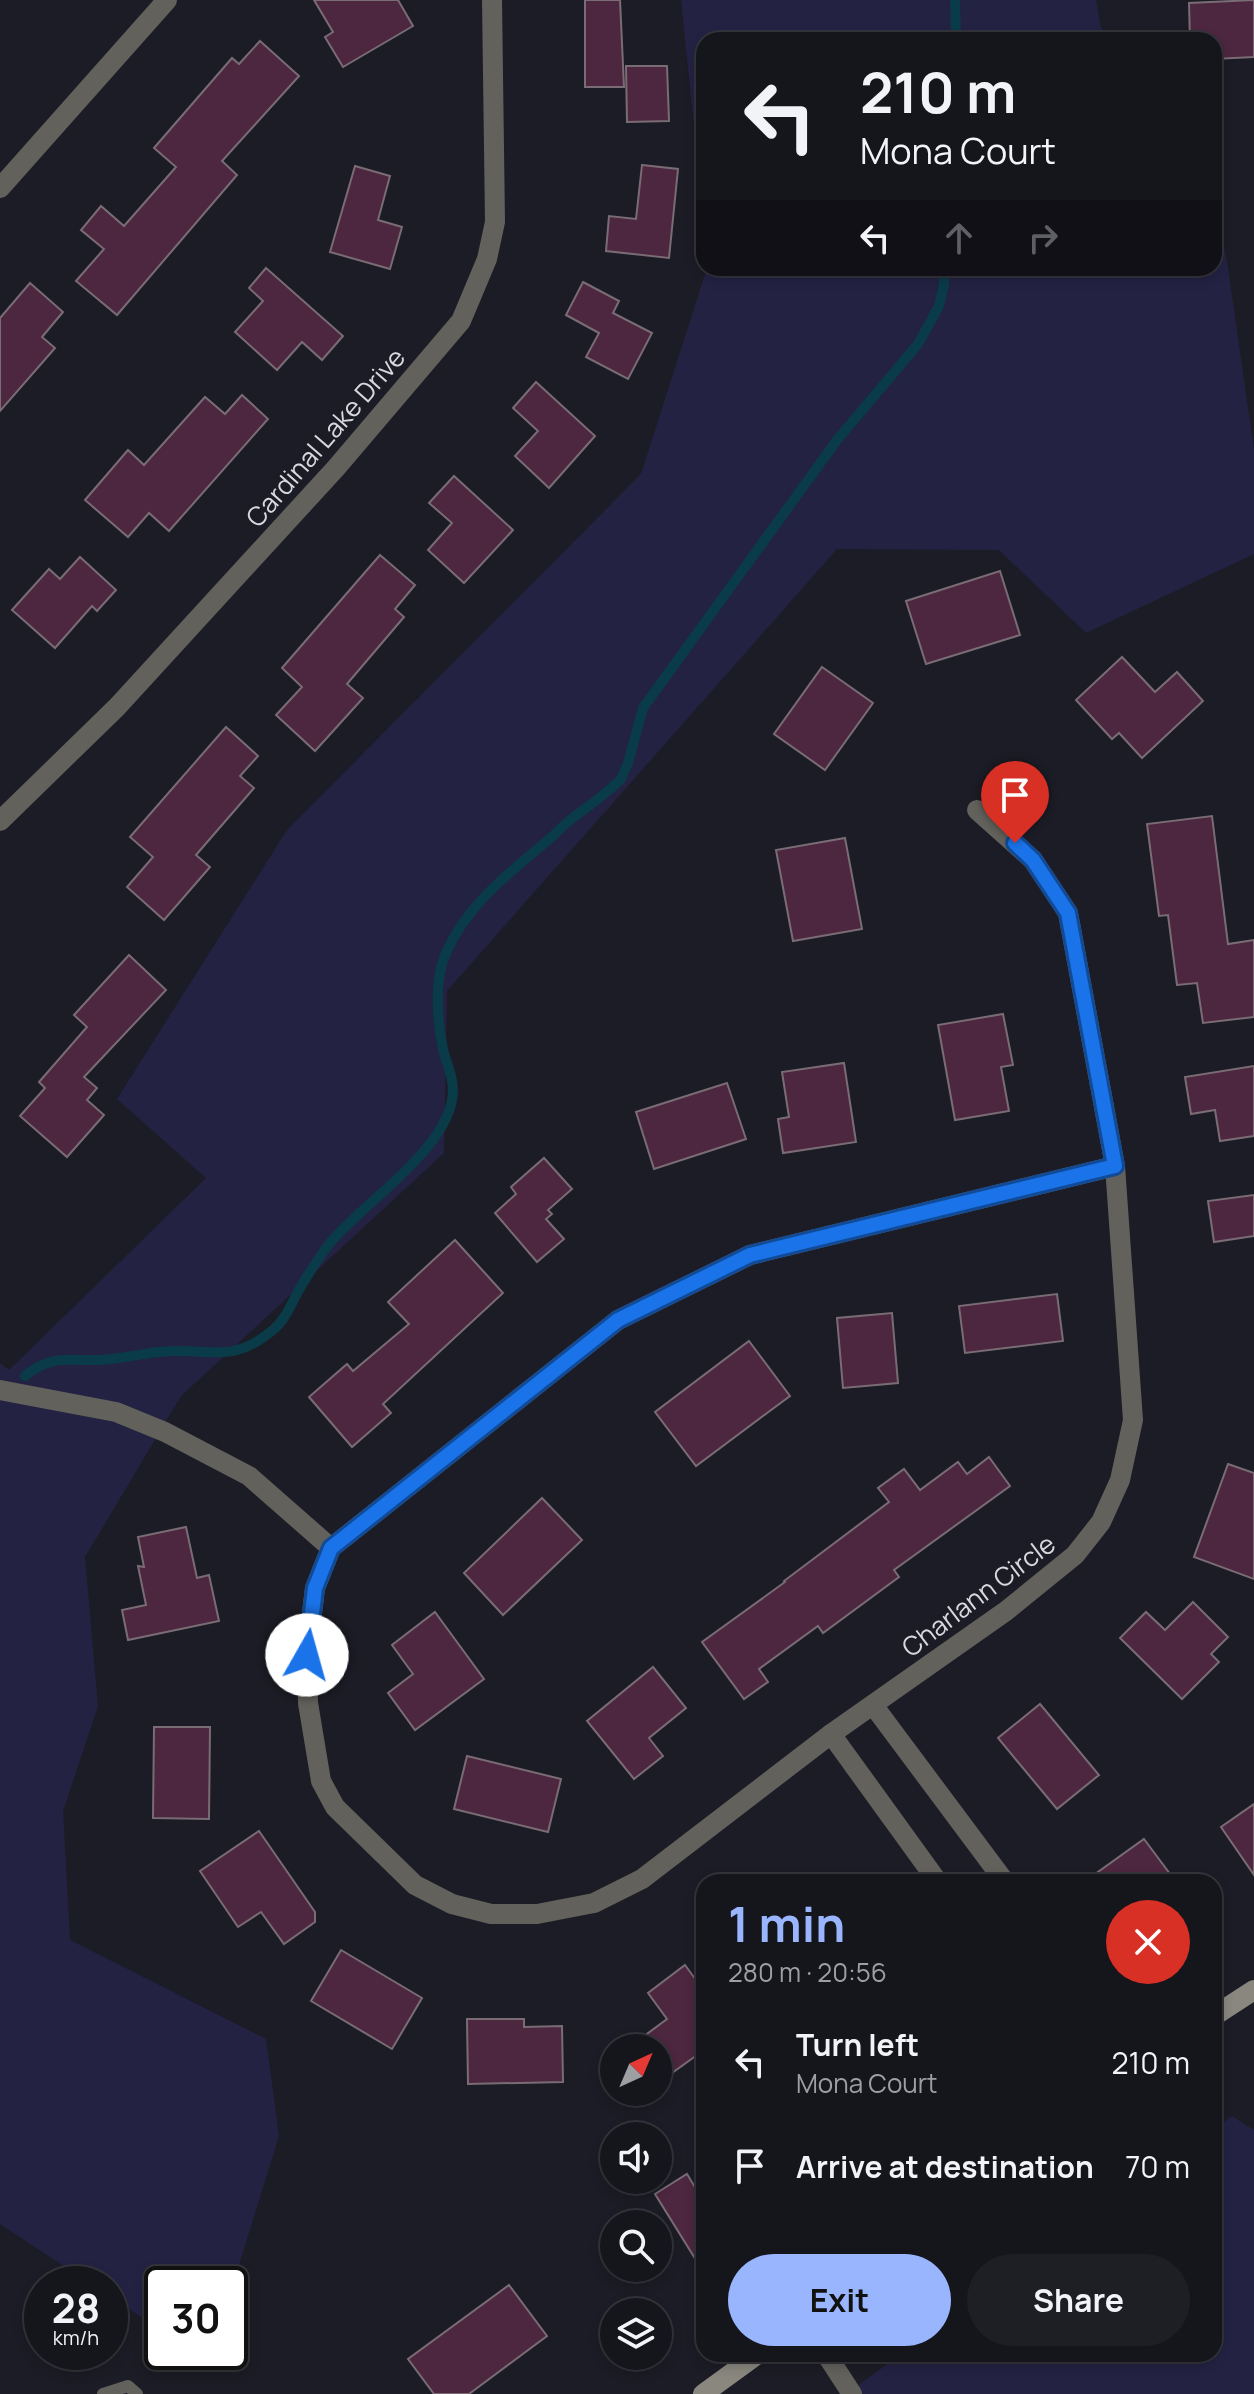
<!DOCTYPE html>
<html lang="en">
<head>
<meta charset="utf-8">
<style>
	:root { --surface:#15151c; --page:#1e1e25; --text:#f1f3f6; --muted:#9d9fa3; --line:#34343b; --accent:#99b5fd }
	body { margin:0; font-family:Manrope,sans-serif; background:var(--page); color:var(--text); height:100vh; display:flex; flex-direction:column; font-size:30px; white-space:nowrap }
	* { box-sizing:border-box; margin:0 }
	p { font-size:26px; color:var(--muted) }
	.icon { flex:none; width:44px; height:44px; fill:none; stroke:currentColor; stroke-width:2; stroke-linecap:round; stroke-linejoin:round }
	.map { position:relative; flex:1; overflow:hidden }
	.sheet { position:absolute; left:696px; top:1874px; width:526px; height:488px; display:flex; flex-direction:column; background:var(--surface); border-radius:24px; box-shadow:0 4px 12px #0003,0 0 0 2px var(--line) }
	.sheet>* { flex:none }
	.top-card { position:absolute; left:696px; top:32px; width:526px; height:244px; border-radius:24px; box-shadow:0 4px 12px #0003,0 0 0 2px var(--line); background:#15151c; color:var(--text); overflow:hidden }
	.needle { width:52px; rotate:44deg }
	.fabs { position:absolute; left:600px; top:2034px; display:grid; gap:16px }
	.fabs a { display:grid; place-items:center; width:72px; height:72px; border-radius:50%; background:var(--surface); box-shadow:0 4px 12px #0003,0 0 0 2px var(--line); font-size:40px }
	.speed { position:absolute; left:24px; top:2266px; display:flex; gap:16px; font-size:40px; font-weight:700; text-align:center }
	.speed>* { display:grid; place-content:center; width:104px; height:104px; border-radius:50%; background:var(--surface); box-shadow:0 4px 12px #0003,0 0 0 2px var(--line); line-height:1 }
	.speed small { font-size:20px; font-weight:400 }
	.speed .limit { border:4px solid #111; border-radius:12px; background:#fff; color:#111 }
	.pin { position:absolute; display:grid; place-items:center; width:68px; height:68px; color:#fff; margin:-82px -34px; border-radius:50% 50% 50% 0; rotate:-45deg; box-shadow:0 0 8px #0007 }
	.pin .icon { rotate:45deg }
	.me { position:absolute; width:88px; margin:-44px; rotate:7deg; stroke-linejoin:round; filter:drop-shadow(0 0 6px #0008) }
	.turn { display:flex; align-items:center; gap:28px; height:168px; padding:0 32px; font-size:36px }
	.turn .icon { width:104px; height:104px; stroke-width:2.5 }
	.turn b { display:block; font-size:56px; line-height:68px }
	.lanes { display:flex; align-items:center; height:76px; padding:0 32px; background:#0003; justify-content:center; gap:40px; direction:ltr }
	.lanes .off { opacity:.35 }
	.round { display:grid; place-items:center; flex:none; width:84px; height:84px; border-radius:42px; background:var(--page) }
	.headline { display:flex; align-items:center; justify-content:space-between; height:136px; padding:0 32px }
	h1 { font-size:48px; font-weight:700; line-height:60px; color:var(--accent) }
	.button { display:flex; gap:16px; margin-top:auto; padding:16px 32px }
	.button a { flex:1; height:92px; border-radius:48px; background:var(--accent); color:#111; font-size:32px; font-weight:700; line-height:92px; text-align:center }
	.button a+a { background:var(--page); color:var(--text) }
	ul { padding:0; list-style:none }
	li { display:flex; align-items:center; gap:24px; height:104px; padding:0 32px }
	li div { flex:1 }
	li b { display:block; font-size:30px }
	li em { font-style:normal }
	.map>svg:first-child { display:block }
	.green { fill:#232243 }
	.lines { fill:none; stroke-linecap:round; stroke-linejoin:round }
	.stream { stroke:#0a3b49; stroke-width:10 }
	.building { fill:#4d263f; stroke:#796c74; stroke-width:2 }
	.service { stroke:#62615b; stroke-width:12 }
	.minor { stroke:#62615b; stroke-width:20 }
	.secondary { stroke:#89877e; stroke-width:20 }
	.route-casing { stroke:#114b97; stroke-width:20 }
	.route { stroke:#1a73e8; stroke-width:14 }
	.labels { text-anchor:middle; dominant-baseline:central; stroke-width:7; stroke-linejoin:round; paint-order:stroke }
	.street-label { font-size:26px; fill:#d8d8df; stroke:#1c1c26 }
</style>
</head>
<body>
<div class="map">
<svg width="1254" height="2394" viewBox="0 0 1254 2394">
	<rect width="100%" height="100%" fill="#1c1c26"/>
	<g class="green">
		<polygon points="681,0 1096,0 1101,28 1111,40 704,40 704,223"/>
		<polygon points="1214,217 1226,254 1254,450 1254,554 1086,633 999,550 837,549 447,991 444,1153 181,1396 85,1557 98,1706 63,1811 70,1940 266,2039 279,2136 230,2294 230,2284 162,2284 162,2331 110,2296 110,2284 91,2284 0,2224 0,1363 9,1370 206,1178 117,1099 287,830 641,474 707,268 1214,268"/>
		<polygon points="1232,2116 1254,2130 1254,2394 846,2394 901,2354 1214,2354 1214,2129"/>
	</g>
	<g class="lines">
		<g class="stream">
			<polyline points="955,0 956,40"/>
			<path d="M25,1376C52,1354 68,1361 99,1360C120,1359 139,1354 159,1352C208,1346 230,1367 274,1329C286,1319 292,1302 300,1288C309,1273 319,1257 330,1243C364,1202 453,1146 453,1090C453,1075 446,1063 443,1049C437,1021 434,979 446,953C466,906 509,873 547,841C555,835 561,827 569,821C587,807 605,795 621,779L628,763L643,708L837,440L918,344L939,306L944,284V268"/>
		</g>
	</g>
	<g class="building">
		<polygon points="314,0 398,0 413,26 343,67 325,37 333,32"/>
		<polygon points="585,0 620,0 624,87 585,87"/>
		<polygon points="1254,0 1254,57 1214,59 1214,40 1190,40 1189,3"/>
		<polygon points="260,41 299,76 222,161 237,175 117,315 76,281 104,249 81,230 101,206 124,226 176,167 154,148 232,58 239,64"/>
		<polygon points="626,66 667,66 669,121 627,122"/>
		<polygon points="642,165 678,169 669,258 606,251 609,216 636,219"/>
		<polygon points="355,166 390,176 378,220 402,227 390,269 330,252"/>
		<polygon points="266,268 343,336 322,360 302,342 277,370 235,332 263,301 249,288"/>
		<polygon points="583,282 619,301 613,313 652,333 628,379 586,357 599,333 566,315"/>
		<polygon points="30,283 63,312 42,337 55,348 0,411 0,318"/>
		<polygon points="536,382 595,436 549,488 515,456 538,431 513,408"/>
		<polygon points="242,395 268,419 169,531 149,513 128,537 85,500 128,450 144,465 205,397 225,414"/>
		<polygon points="454,476 513,530 464,583 428,550 452,523 429,503"/>
		<polygon points="380,555 415,585 395,609 404,617 347,684 363,698 315,751 276,715 302,687 282,668"/>
		<polygon points="80,557 116,590 97,611 92,606 55,648 12,610 49,569 60,579"/>
		<polygon points="1000,571 1020,635 926,664 906,601"/>
		<polygon points="1122,657 1155,692 1177,672 1203,701 1142,758 1119,733 1112,739 1076,700"/>
		<polygon points="822,667 873,703 825,770 774,734"/>
		<polygon points="226,727 258,756 240,776 254,788 196,855 210,867 164,920 127,887 153,857 130,837"/>
		<polygon points="1212,816 1228,944 1254,940 1254,1017 1203,1023 1197,983 1177,985 1168,915 1159,916 1147,824"/>
		<polygon points="845,838 862,929 793,941 776,850"/>
		<polygon points="129,955 166,990 84,1077 97,1088 87,1100 104,1115 67,1157 20,1116 45,1088 39,1082 87,1027 74,1015"/>
		<polygon points="1003,1014 1013,1065 1001,1067 1009,1111 955,1120 938,1025"/>
		<polygon points="844,1063 856,1142 783,1153 778,1119 789,1117 782,1072"/>
		<polygon points="1254,1066 1254,1136 1220,1141 1215,1110 1191,1114 1185,1077"/>
		<polygon points="727,1083 746,1139 654,1169 636,1112"/>
		<polygon points="544,1158 572,1189 548,1210 552,1214 546,1219 564,1239 537,1262 495,1213 516,1194 511,1187"/>
		<polygon points="1254,1195 1254,1236 1214,1242 1208,1201"/>
		<polygon points="455,1240 503,1293 383,1404 391,1413 352,1447 309,1397 347,1364 353,1371 409,1324 388,1302"/>
		<polygon points="1057,1294 1063,1341 965,1353 959,1306"/>
		<polygon points="892,1313 898,1383 843,1388 837,1318"/>
		<polygon points="749,1341 790,1396 696,1466 655,1412"/>
		<polygon points="989,1457 1010,1486 894,1570 899,1577 823,1633 818,1626 759,1669 768,1682 744,1699 702,1642 785,1582 784,1581 889,1502 878,1488 904,1469 920,1490 958,1462 967,1474"/>
		<polygon points="1228,1464 1254,1473 1254,1579 1194,1557"/>
		<polygon points="542,1498 582,1540 503,1615 464,1573"/>
		<polygon points="186,1527 197,1578 209,1575 219,1621 128,1640 122,1610 146,1605 138,1566 144,1567 138,1537"/>
		<polygon points="1193,1602 1228,1637 1211,1654 1219,1662 1182,1699 1120,1638 1146,1612 1165,1630"/>
		<polygon points="435,1612 484,1679 415,1730 388,1693 413,1674 392,1645"/>
		<polygon points="653,1667 686,1708 649,1738 663,1756 634,1779 587,1721"/>
		<polygon points="1040,1704 1099,1775 1057,1809 998,1738"/>
		<polygon points="154,1727 210,1727 209,1819 153,1818"/>
		<polygon points="467,1756 561,1779 548,1832 454,1809"/>
		<polygon points="1254,1804 1254,1875 1221,1827"/>
		<polygon points="259,1831 315,1912 315,1922 284,1944 261,1912 238,1927 200,1871"/>
		<polygon points="1144,1839 1176,1882 1084,1882"/>
		<polygon points="341,1950 422,1998 392,2049 311,2001"/>
		<polygon points="685,1965 704,1991 704,2050 658,2083 658,2048 628,2048 667,2019 648,1993"/>
		<polygon points="467,2019 524,2019 524,2027 562,2026 563,2082 468,2084"/>
		<polygon points="687,2174 704,2202 704,2273 655,2194"/>
		<polygon points="509,2285 547,2336 469,2394 434,2394 408,2359"/>
	</g>
	<g class="lines">
		<polyline class="service" points="103,2394 128,2386 137,2394"/>
		<g class="minor">
			<polyline points="0,188 167,0"/>
			<polyline points="977,810 1033,860 1068,913 1115,1166 1133,1420 1120,1480 1101,1522 1075,1555 1006,1611 831,1734 642,1879 594,1903 537,1914 491,1914 452,1904 415,1885 335,1807 321,1781 308,1703 307,1655 315,1588 331,1548 618,1320 750,1255 1115,1166"/>
			<polyline points="0,821 117,707 336,468 461,321 487,259 495,222 492,0"/>
			<polyline points="0,1390 116,1412 165,1432 249,1476 331,1548"/>
			<polyline points="873,1705 1005,1882"/>
			<polyline points="831,1734 938,1882"/>
			<polyline points="826,2354 852,2394"/>
		</g>
		<g class="secondary">
			<polyline points="1214,2016 1254,1990"/>
			<polyline points="703,2394 758,2354"/>
		</g>
	</g>
	<g class="lines">
		<g class="route-casing">
			<polyline id="route" points="307,1655 315,1588 331,1548 618,1320 750,1255 1115,1166 1068,913 1033,860 1015,843"/>
		</g>
		<use href="#route" class="route"/>
	</g>
	<g class="labels">
		<g class="street-label">
			<text transform="translate(325 437) rotate(-49)">Cardinal Lake Drive</text>
			<text transform="translate(978 1595) rotate(-37)">Charlann Circle</text>
		</g>
	</g>
</svg>
<div class="fabs">
<a><svg class="needle" viewBox="-14 -14 28 28"><path d="M0-13l5 13h-10z" fill="#e53935"/><path d="M0 13l5-13h-10z" fill="#9d9fa3"/></svg></a>
<a><svg class="icon" aria-label="sound" viewBox="0 0 24 24"><path d="M4 9h4l5-4v14l-5-4H4zM17 9q2 3 0 6"/></svg></a>
<a><svg class="icon" aria-label="search" viewBox="0 0 24 24"><circle cx="10" cy="10" r="6"/><path d="M15 15l6 6"/></svg></a>
<a><svg class="icon" aria-label="layers" viewBox="0 0 24 24"><path d="M12 4l9 5-9 5-9-5zM3 14l9 5 9-5"/></svg></a>
</div>
<div class="speed"><div>28<small>km/h</small></div><div class="limit">30</div></div>
<div class="pin" style="left:1015px;top:843px;background:#d93025"><svg class="icon" aria-label="arrive" viewBox="0 0 24 24"><path d="M6 21V4h12l-3 4 3 4H6"/></svg></div>
<svg class="me" style="left:307px;top:1655px" viewBox="-20 -20 40 40"><circle r="19" fill="#fff"/><path d="M0-13L10 11 0 6-10 11z" fill="#1a73e8"/></svg>
<div class="top-card">
<div class="turn"><svg class="icon" aria-label="left" viewBox="0 0 24 24"><path d="M17 20v-9H6M10 6l-5 5 5 5"/></svg><div><b>210 m</b>Mona Court</div></div>
<div class="lanes"><svg class="icon" aria-label="left" viewBox="0 0 24 24"><path d="M17 20v-9H6M10 6l-5 5 5 5"/></svg><svg class="icon off" aria-label="ahead" viewBox="0 0 24 24"><path d="M12 20V5M6 11l6-6 6 6"/></svg><svg class="icon off" aria-label="right" viewBox="0 0 24 24"><path d="M7 20v-9h11M14 6l5 5-5 5"/></svg></div>
</div>
<section class="sheet">
<div class="headline"><div><h1>1 min</h1><p>280 m · 20:56</p></div><a class="round" style="background:#d93025;color:#fff"><svg class="icon" aria-label="close" viewBox="0 0 24 24"><path d="M6 6l12 12M18 6L6 18"/></svg></a></div>
<ul>
<li><svg class="icon" aria-label="left" viewBox="0 0 24 24"><path d="M17 20v-9H6M10 6l-5 5 5 5"/></svg><div><b>Turn left</b><p>Mona Court</p></div><em>210 m</em></li>
<li><svg class="icon" aria-label="arrive" viewBox="0 0 24 24"><path d="M6 21V4h12l-3 4 3 4H6"/></svg><div><b>Arrive at destination</b></div><em>70 m</em></li>
</ul>
<div class="button"><a>Exit</a><a>Share</a></div>
</section>
</div>
</body>
</html>
